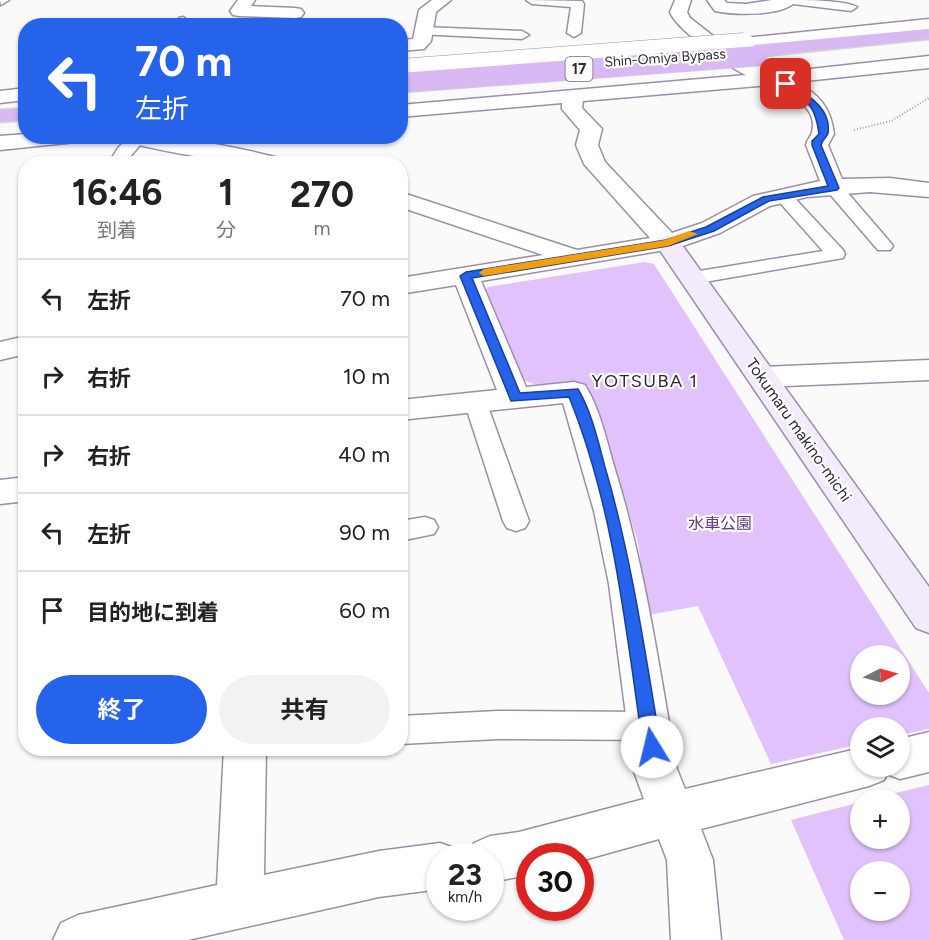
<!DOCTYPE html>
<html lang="ja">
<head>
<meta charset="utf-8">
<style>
	:root { --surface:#fff; --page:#f2f2f2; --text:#222; --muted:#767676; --line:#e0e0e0; --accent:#2563eb }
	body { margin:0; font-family:Figtree,"Noto Sans JP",sans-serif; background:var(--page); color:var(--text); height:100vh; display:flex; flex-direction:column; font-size:22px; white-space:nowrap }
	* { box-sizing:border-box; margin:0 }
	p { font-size:20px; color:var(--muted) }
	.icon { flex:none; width:33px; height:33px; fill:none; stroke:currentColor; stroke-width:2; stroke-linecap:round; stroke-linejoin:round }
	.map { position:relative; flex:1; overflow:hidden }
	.sheet { position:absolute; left:18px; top:156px; width:390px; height:600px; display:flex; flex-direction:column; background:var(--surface); border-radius:24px; box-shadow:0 2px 4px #0004 }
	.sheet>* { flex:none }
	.guide { position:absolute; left:18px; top:18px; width:390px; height:126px; border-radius:24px; box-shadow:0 2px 4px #0004; background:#2563eb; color:#fff; overflow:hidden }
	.needle { width:39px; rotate:84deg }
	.tools { position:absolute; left:850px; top:645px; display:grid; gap:12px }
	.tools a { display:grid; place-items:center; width:60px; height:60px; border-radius:50%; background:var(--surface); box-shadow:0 2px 4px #0004; font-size:30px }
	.speed { position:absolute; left:426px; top:843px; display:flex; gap:12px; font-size:30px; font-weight:700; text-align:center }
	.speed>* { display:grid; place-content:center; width:78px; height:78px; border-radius:50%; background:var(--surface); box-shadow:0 2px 4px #0004; line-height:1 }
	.speed small { font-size:15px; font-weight:400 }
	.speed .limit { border:9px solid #d22; background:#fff; color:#111 }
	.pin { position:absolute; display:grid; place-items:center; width:51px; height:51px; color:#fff; margin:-26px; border-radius:12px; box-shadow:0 3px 9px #0006 }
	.me { position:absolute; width:66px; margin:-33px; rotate:351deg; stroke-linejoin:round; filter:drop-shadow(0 0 4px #0008) }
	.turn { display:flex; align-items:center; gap:21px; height:126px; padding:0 18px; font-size:27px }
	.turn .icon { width:78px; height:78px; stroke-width:2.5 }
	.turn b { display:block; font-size:42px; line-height:51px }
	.eta { display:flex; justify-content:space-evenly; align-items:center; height:102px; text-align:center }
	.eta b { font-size:36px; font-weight:700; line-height:42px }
	.action { display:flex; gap:12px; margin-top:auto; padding:12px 18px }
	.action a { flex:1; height:69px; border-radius:36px; background:var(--accent); color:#fff; font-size:24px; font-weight:700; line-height:69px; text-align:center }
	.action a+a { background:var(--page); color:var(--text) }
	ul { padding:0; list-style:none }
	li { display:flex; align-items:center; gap:18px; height:78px; padding:0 18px; border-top:2px solid var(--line) }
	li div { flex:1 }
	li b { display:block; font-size:22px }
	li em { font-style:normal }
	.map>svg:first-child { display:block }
	.green { fill:#e1c2fc; fill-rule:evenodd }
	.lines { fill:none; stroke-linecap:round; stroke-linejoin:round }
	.lane-casing { stroke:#9c8da9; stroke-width:3 }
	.street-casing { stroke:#9c8da9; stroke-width:3 }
	.secondary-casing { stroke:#9c8da9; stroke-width:3 }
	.highway-casing { stroke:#d5d4d6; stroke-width:3 }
	.path { stroke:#a3a1a5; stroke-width:2; stroke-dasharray:1 2; stroke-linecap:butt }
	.lane { fill:#fff; fill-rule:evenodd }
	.street { fill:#fff; fill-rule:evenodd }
	.secondary { fill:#f3eafb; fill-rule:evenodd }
	.highway { fill:#d8b9f3; fill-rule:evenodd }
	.street-bridge-casing { stroke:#9c8da9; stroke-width:21; stroke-linecap:butt }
	.highway-bridge-casing { stroke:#d5d4d6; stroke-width:21; stroke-linecap:butt }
	.street-bridge { stroke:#fff; stroke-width:20 }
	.highway-bridge { stroke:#d8b9f3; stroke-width:20 }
	.route { fill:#2563eb; stroke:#184099; stroke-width:1.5 }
	.slow { fill:#f59e0b }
	.labels { text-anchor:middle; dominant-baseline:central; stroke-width:4.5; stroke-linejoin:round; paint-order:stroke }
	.far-street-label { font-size:14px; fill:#2e2833; stroke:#fff }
	.shield { fill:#fff; stroke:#6d6870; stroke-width:1.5 }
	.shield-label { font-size:15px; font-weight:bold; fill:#2e2833 }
	.street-label { font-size:16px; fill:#2e2833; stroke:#fff }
	.park-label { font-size:16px; fill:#643983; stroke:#fff }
	.neighbourhood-label { font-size:18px; letter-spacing:1.5px; fill:#2e2833; stroke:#fff }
</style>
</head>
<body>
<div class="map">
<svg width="929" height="940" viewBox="0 0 929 940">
	<rect width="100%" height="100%" fill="#fafafa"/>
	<g class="green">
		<path d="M645,262L654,264L929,693V729L900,735V728H861V744L771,764L698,606L648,615L638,543L597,408L587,385L545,388L523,380L483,293L488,287ZM861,656H900V694H861Z"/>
		<path d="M929,785V940H844L791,820L861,802V838H900V800L870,799ZM861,872H900V910H861Z"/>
	</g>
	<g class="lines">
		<g class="lane-casing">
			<g id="lane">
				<polygon points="526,0 582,1 584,4 581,33 574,37 567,33 571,7 532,4"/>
				<path d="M787,0C804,0 845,0 857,7L851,11L793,4Z"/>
				<polygon points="183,17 189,21 187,26 174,26 179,18"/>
				<polygon points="423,27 522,31 529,35 522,39 418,34 417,31"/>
				<polygon points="130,136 146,138 124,164 108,164 118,148"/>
				<polygon points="834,183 840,184 890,242 893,246 890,250 878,250 828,192 826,188 828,184"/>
				<polygon points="783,191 789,192 843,250 845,254 843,258 693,284 686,282 683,278 686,274 693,272 823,251 774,196 777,192"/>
				<polygon points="475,394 483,396 486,401 529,521 525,528 516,531 507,528 503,521 464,401 467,396"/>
				<polygon points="425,517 434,520 438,527 434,534 400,541 400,521"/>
				<polygon points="498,711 648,712 659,716 663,726 659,736 648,740 498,739 400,744 400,716"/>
			</g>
		</g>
		<g class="street-casing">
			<g id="street">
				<polygon points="0,0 9,0 1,5"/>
				<polygon points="238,0 255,0 251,6 295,8 301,9 304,13 301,17 295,18 239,16 233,15 230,11"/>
				<polygon points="432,0 451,0 436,12 431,41 424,49 400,51 400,40 413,39 419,10"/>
				<path d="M675,0H691L687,12L690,18L739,56L774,73L929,56V68L796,82C819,94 831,108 834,134L828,145L842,179L890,178L929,183V197L870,192L807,197L770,206L720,233L677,248L481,281L526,387L574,382L585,385C600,409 606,439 614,466C645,565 659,667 677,769L685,789L861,748V766H900V739L929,732V772L900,779L887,774L884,780L869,786L701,829L713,860L721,940H671L667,860L659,839L580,861V856H530V875L490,882V856H468L474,843L490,836L519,832L644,799L633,769L609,584L594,511L563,403L400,420V400L497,390L456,285L400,294V278L543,255L400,207V192L577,250L650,238L584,164L576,145L580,130L562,109V103L400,117V105L746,75C730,68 675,28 670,12ZM770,85C788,93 819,107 812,132C811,137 807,139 806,145L820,181L753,196L702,223L672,233L605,162L598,145L602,129L582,108L583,101Z"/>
				<path d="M707,0H724L727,3L746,4L772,0H797C785,17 734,15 715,11Z"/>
				<polygon points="929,19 929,29 744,48 738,47 735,43 738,39 744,38"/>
				<polygon points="26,88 26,100 0,103 0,91"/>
				<polygon points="26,134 26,136 86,136 84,141 76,142 0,150 0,136"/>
				<path d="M128,136C180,136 233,146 283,159L286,164C233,164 181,155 130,143Z"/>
				<polygon points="26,336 26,354 0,360 0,342"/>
				<polygon points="929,360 929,380 762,387 751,384 747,377 751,370 762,367"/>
				<polygon points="26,477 26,501 0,504 0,480"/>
				<polygon points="224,748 266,748 264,875 379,851 440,843 457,849 459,856 440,856 440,889 379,897 188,940 53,940 61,923 78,915 217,885"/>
			</g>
		</g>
		<g class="secondary-casing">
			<polygon id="secondary" points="668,235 677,238 929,587 929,633 916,628 655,243 659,238"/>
		</g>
		<g class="highway-casing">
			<g id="highway">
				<polygon points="929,29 929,39 754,57 747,55 745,51 747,47 754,45"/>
				<polygon points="26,108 26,120 0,122 0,110"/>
			</g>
		</g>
		<polyline class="path" points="854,130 891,121 929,98"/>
		<use href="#lane" class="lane"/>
		<use href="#street" class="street"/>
		<use href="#secondary" class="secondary"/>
		<use href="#highway" class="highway"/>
		<g class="street-bridge-casing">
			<polyline id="street-bridge" points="400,69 744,43"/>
		</g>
		<g class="highway-bridge-casing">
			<polyline id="highway-bridge" points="400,83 758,56"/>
		</g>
		<use href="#street-bridge" class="street-bridge"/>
		<use href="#highway-bridge" class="highway-bridge"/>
	</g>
	<path class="route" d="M784,82H789C806,94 832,108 828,133C827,137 822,140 821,145L839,188L837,190L769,201L714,231L668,246L472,278L520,393L578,389C592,413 598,441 605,467C632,559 645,653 661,747L658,753L652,755L646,753L643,747C626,630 614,507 569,397L511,401L460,276L466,272L666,240L706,227L763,197L828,186L812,145V141L819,134C815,103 807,102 784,85Z"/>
	<polygon class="slow" points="689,231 698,234 668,246 484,276 479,273 484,269 665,240"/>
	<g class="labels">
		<g class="far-street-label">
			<text transform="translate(665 58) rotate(-4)">Shin-Omiya Bypass</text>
		</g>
		<rect class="shield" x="565.5" y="57" width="27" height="24" rx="4.5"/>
		<g class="shield-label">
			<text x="579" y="69">17</text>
		</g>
		<g class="street-label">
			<text transform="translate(799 430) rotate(55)">Tokumaru makino-michi</text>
		</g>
		<g class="park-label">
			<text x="720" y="523">水車公園</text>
		</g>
		<g class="neighbourhood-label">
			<text x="645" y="381">YOTSUBA 1</text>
		</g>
	</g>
</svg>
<div class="tools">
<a><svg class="needle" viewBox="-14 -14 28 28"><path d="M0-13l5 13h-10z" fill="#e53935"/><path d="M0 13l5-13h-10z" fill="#767676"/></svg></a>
<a><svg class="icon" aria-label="layers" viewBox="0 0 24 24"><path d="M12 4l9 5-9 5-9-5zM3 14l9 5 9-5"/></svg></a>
<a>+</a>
<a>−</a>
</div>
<div class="speed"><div>23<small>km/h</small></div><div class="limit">30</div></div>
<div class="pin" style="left:786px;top:84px;background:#d93025"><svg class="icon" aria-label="arrive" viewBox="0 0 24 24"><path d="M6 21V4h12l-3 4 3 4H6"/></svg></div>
<svg class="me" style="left:652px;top:747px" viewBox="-20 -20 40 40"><circle r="19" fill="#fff"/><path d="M0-13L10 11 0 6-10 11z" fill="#2563eb"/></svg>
<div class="guide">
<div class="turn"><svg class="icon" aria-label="left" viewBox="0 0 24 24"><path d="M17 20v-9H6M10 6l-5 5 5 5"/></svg><div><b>70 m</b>左折</div></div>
</div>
<section class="sheet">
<div class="eta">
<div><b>16:46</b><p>到着</p></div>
<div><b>1</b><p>分</p></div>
<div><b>270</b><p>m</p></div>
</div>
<ul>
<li><svg class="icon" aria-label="left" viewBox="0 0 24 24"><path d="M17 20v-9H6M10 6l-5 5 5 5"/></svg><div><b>左折</b></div><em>70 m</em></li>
<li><svg class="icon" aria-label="right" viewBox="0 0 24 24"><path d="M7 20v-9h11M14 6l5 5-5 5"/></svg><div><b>右折</b></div><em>10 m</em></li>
<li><svg class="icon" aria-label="right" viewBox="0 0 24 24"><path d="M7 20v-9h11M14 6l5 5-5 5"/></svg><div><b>右折</b></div><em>40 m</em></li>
<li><svg class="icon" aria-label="left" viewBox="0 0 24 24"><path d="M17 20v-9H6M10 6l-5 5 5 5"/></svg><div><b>左折</b></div><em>90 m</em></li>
<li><svg class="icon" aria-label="arrive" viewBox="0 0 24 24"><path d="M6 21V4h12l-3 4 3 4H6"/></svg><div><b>目的地に到着</b></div><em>60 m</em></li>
</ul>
<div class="action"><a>終了</a><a>共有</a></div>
</section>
</div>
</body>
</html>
